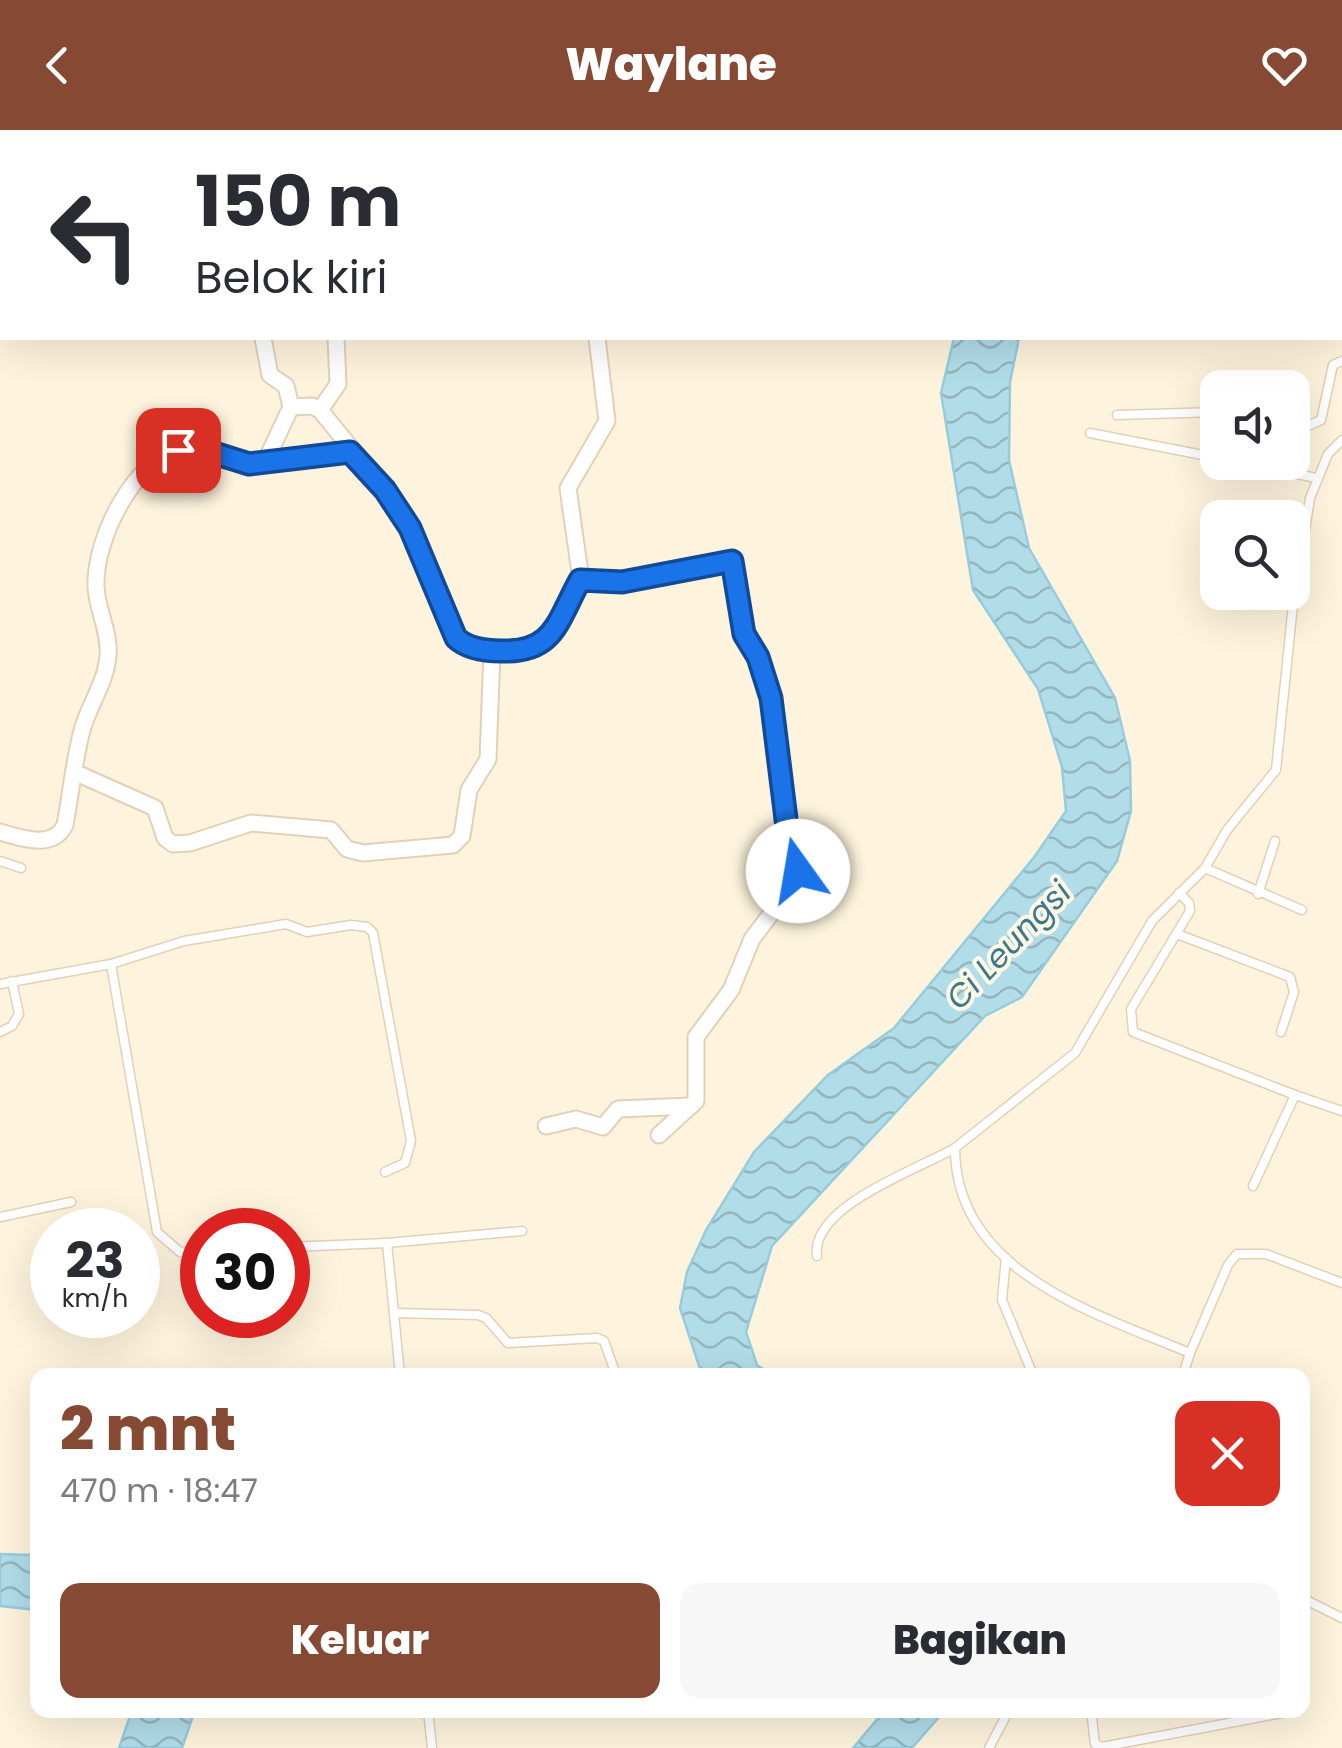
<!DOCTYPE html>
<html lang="id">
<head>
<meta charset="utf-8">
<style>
	:root { --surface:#fff; --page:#f7f7f7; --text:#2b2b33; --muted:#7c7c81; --accent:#864a34 }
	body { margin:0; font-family:Poppins,sans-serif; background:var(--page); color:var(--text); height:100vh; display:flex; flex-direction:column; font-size:38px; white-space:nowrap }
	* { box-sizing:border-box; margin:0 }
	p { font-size:32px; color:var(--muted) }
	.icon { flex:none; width:55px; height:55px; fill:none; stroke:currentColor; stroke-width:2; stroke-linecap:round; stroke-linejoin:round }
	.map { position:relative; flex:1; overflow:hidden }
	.drawer { position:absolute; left:30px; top:1238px; width:1280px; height:350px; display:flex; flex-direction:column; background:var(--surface); border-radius:20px; box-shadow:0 10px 40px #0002 }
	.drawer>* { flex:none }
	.top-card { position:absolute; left:0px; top:0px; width:1342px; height:210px; box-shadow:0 10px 40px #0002; background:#fff; color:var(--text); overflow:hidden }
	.fabs { position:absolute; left:1200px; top:240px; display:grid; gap:20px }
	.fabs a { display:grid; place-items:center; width:110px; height:110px; border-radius:20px; background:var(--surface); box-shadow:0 10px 40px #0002; font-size:50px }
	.speed { position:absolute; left:30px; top:1078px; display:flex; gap:20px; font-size:50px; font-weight:700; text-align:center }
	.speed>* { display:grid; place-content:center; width:130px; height:130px; border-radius:50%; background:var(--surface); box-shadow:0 10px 40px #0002; line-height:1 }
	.speed small { font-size:25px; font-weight:400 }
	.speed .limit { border:15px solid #d22; background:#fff; color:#111 }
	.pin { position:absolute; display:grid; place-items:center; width:85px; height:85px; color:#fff; margin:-42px; border-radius:20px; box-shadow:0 5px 15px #0006 }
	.me { position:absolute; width:110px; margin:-55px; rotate:347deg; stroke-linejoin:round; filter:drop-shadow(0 0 8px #0008) }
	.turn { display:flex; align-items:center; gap:35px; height:210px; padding:0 30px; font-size:45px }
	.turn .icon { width:130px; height:130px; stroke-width:2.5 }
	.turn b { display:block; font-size:70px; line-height:85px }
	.round { display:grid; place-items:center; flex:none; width:105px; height:105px; border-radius:20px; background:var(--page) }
	.headline { display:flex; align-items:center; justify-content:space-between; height:170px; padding:0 30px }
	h1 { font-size:60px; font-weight:800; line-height:75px; color:var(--accent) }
	.primary-button { display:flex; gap:20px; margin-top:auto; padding:20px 30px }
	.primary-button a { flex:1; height:115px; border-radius:20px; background:var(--accent); color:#fff; font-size:40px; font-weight:800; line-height:115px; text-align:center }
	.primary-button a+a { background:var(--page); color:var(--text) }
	header { display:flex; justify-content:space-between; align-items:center; height:130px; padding:0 30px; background:var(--accent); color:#fff; font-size:45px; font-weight:800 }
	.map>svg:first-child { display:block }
	.water { fill:url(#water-waves); stroke:#96ccdc; stroke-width:2.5 }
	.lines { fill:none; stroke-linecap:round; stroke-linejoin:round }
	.lane-casing { stroke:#e3d0b9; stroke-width:11 }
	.street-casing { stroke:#e3d0b9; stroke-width:19 }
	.lane { stroke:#fff; stroke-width:8 }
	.street { stroke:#fff; stroke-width:15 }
	.route-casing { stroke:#114b97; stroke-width:25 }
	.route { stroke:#1a73e8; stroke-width:18 }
	.labels { text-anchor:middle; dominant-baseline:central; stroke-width:8; stroke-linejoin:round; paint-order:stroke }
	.water-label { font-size:32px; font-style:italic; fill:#3c798c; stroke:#fff7e6 }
</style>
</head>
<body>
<header><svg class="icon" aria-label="back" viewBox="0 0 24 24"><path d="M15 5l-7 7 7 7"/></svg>Waylane<svg class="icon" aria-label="heart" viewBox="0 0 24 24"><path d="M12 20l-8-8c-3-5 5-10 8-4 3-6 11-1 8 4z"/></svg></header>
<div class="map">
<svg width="1342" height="1618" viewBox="0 0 1342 1618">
	<defs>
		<pattern id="water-waves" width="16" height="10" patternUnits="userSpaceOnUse" patternTransform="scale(2.5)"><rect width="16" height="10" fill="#b1dde9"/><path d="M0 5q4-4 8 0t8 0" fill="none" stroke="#95b6be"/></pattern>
	</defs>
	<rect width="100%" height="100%" fill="#fef4dd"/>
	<g class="water">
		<polygon points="954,208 1019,208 1010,252 1009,330 1029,418 1115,568 1130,631 1131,681 1117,731 1022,867 985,886 772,1116 746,1202 757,1235 772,1245 702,1245 680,1178 687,1142 706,1100 754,1022 828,945 894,898 1035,726 1066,681 1062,637 1038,559 973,460 941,263"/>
		<polygon points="37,1421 37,1480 0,1476 0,1424 32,1425"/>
		<polygon points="132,1580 195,1580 182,1618 119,1618"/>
		<polygon points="885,1580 945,1580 912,1618 853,1618"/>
	</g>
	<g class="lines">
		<g class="lane-casing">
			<g id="lane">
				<polyline points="1117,285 1218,282"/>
				<polyline points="1292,294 1308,296 1321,290 1333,235 1342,231"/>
				<polyline points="1090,303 1218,328"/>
				<polyline points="1239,332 1316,348"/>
				<polyline points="0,731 21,738"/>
				<polyline points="1205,738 1302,780"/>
				<polyline points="1179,763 1189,773 1190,781 1131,879 1133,902 1295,965"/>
				<polyline points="1258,764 1275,711"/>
				<polyline points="1177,804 1290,847 1294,862 1281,902"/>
				<polyline points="111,834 184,811 286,794 307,802 351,795 367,797 373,803 411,1011 405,1033 385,1042"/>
				<polyline points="0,854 111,834 157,1102 180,1122 202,1121"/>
				<polyline points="0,902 12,896 19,884 12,851"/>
				<polyline points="1253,1056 1295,965 1342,981"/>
				<polyline points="0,1087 71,1072"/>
				<polyline points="387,1113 522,1101"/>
				<polyline points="288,1117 387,1113 400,1245"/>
				<path d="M817,1126C810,1076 919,1039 955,1018"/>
				<polyline points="1006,1128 1002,1170 1033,1245"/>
				<polyline points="394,1183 478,1185 486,1188 508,1213 597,1208 604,1211 614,1239"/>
				<polyline points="1190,1223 1228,1135 1237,1124 1266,1124 1342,1153"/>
				<path d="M1183,1245L1190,1223C1097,1184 955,1143 955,1018L1075,923L1152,791L1205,738L1227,700L1276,640L1292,484L1310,368L1328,324L1342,310"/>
				<polyline points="1302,1468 1342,1488"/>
				<polyline points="428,1580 432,1618"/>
				<polyline points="1091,1580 1095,1614 1102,1617 1282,1583"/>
				<polyline points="989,1618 1009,1580"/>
			</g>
		</g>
		<g class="street-casing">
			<g id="street">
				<polyline points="792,0 794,2"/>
				<polyline points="41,2 44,0"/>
				<polyline points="230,2 230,0"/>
				<polyline points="0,116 2,113"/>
				<polyline points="263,208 270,245 286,256 291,277"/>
				<polyline points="597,208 607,291 568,358 581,450 622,452 732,431 744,503 758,527 771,568 787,697 798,748 752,809 731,860 696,907 696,971 659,1005"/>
				<polyline points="320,280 338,254 336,208"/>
				<polyline points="266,330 350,322"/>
				<polyline points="74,642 155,678 165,708 173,714 190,713 251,693 331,700 347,719 363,723 453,715 462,706 469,660 488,629 492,521"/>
				<path d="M0,702C21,708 53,720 65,695C71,663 74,628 83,597C90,574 107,549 108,525C110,502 97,480 96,457C94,410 134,327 185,317C208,313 230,339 266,330L291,277L312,276L320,280L385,360L409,398L456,508C468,519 485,521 500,521C554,523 557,492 581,450"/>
				<polyline points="546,996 576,989 603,997 618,979 691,976"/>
			</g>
		</g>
		<use href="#lane" class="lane"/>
		<use href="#street" class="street"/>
	</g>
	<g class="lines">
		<g class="route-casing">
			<path id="route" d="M178,320L198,318L249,334L350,322L385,360L410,398L456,508C468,519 485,521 501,521C554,523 557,492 580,450L622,452L732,431L744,504L758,527L771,568L787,697L798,741"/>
		</g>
		<use href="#route" class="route"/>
	</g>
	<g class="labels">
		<g class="water-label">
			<text transform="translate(1008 815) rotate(-46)">Ci Leungsi</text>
		</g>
	</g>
</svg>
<div class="fabs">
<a><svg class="icon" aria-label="sound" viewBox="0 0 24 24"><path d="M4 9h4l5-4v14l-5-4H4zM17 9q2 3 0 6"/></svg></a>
<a><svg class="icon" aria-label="search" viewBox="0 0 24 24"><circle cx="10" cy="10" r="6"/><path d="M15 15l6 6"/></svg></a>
</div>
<div class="speed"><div>23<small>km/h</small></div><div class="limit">30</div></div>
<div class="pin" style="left:178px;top:320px;background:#d93025"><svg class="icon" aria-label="arrive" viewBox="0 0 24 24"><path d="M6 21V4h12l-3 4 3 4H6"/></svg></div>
<svg class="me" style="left:798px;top:741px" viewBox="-20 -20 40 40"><circle r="19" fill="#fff"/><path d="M0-13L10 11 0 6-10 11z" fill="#1a73e8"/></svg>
<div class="top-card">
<div class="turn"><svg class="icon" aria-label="left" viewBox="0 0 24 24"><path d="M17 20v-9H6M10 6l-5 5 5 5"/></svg><div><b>150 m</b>Belok kiri</div></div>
</div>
<section class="drawer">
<div class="headline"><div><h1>2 mnt</h1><p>470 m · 18:47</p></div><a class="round" style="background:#d93025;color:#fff"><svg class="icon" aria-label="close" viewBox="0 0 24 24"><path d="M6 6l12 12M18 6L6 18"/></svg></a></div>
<div class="primary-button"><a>Keluar</a><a>Bagikan</a></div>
</section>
</div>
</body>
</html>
